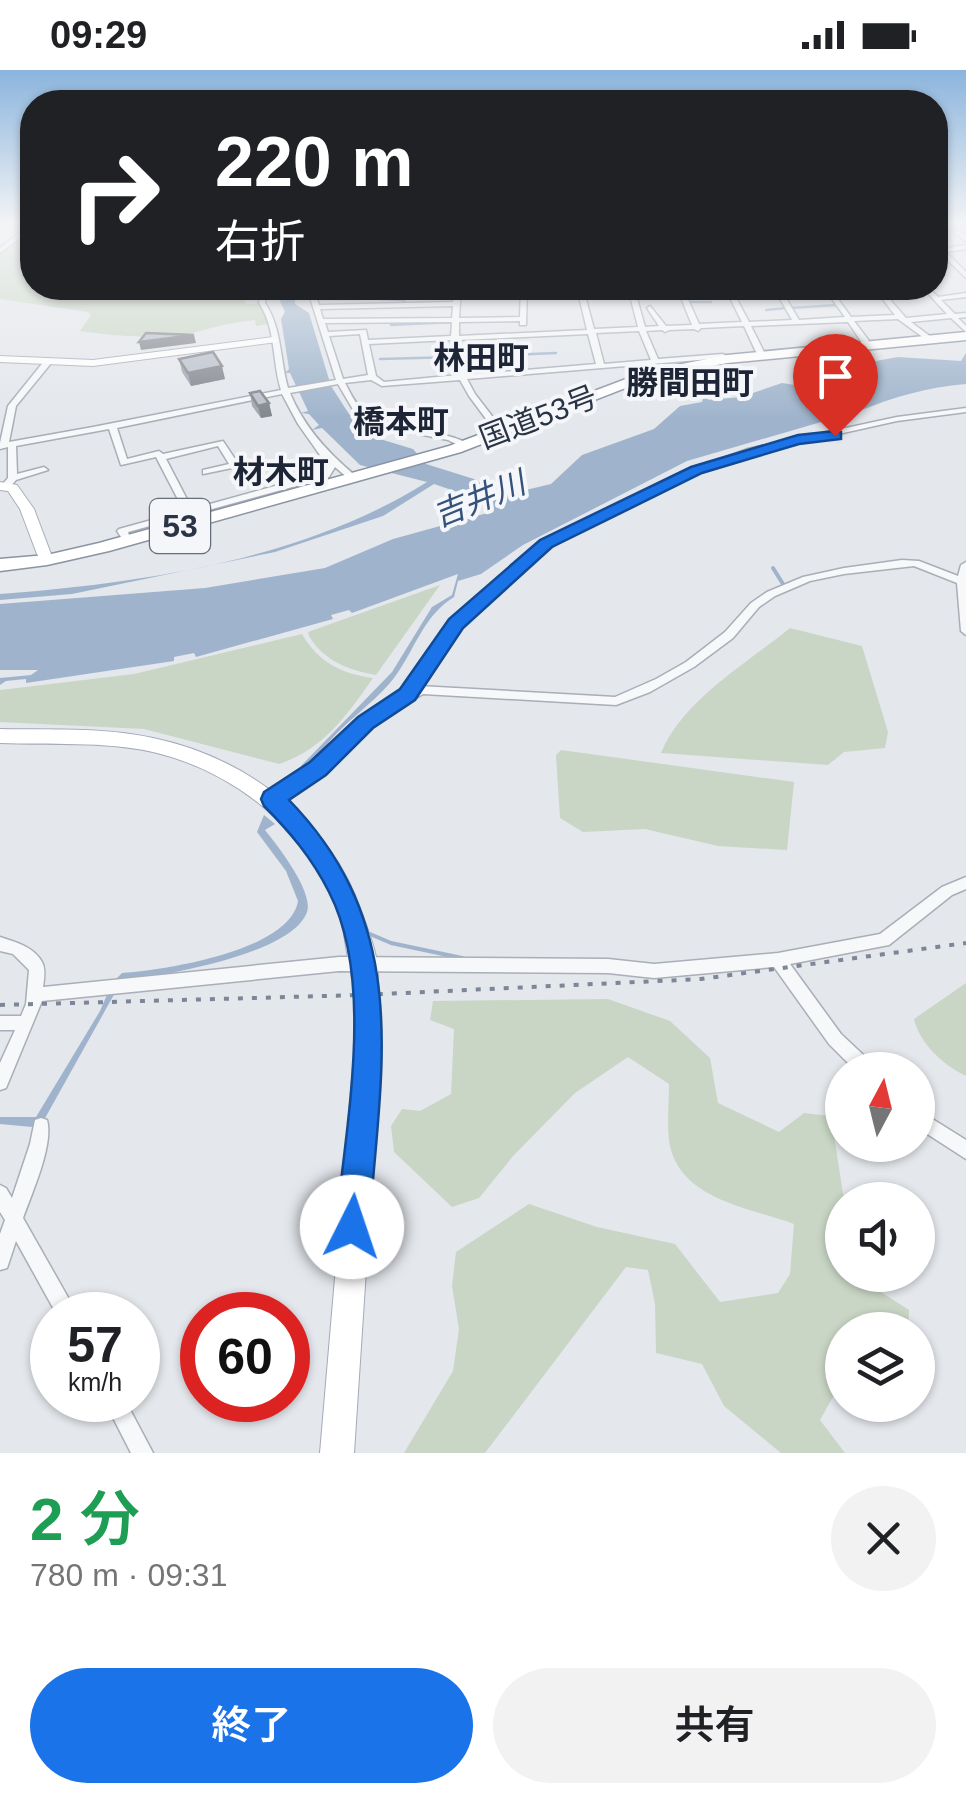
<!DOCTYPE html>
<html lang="ja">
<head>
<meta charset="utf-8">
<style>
	:root { --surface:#fff; --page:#f2f2f2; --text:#202124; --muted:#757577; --accent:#1a73e8 }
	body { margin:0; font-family:Arial,"Noto Sans JP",sans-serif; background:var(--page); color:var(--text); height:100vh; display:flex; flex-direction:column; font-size:38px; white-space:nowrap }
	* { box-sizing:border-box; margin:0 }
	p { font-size:32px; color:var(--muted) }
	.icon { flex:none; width:55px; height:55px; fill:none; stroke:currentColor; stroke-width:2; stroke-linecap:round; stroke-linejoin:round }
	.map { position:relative; height:1383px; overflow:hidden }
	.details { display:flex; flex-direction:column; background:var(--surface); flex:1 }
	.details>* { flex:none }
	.banner { position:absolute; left:20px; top:20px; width:928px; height:210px; border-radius:40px; box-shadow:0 2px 8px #0004; background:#202124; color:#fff; overflow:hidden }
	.needle { width:65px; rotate:7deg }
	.controls { position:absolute; left:825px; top:982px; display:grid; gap:20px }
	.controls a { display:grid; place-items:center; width:110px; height:110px; border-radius:50%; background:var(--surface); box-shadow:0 2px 8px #0004; font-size:50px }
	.speed { position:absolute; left:30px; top:1222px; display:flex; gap:20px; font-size:50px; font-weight:700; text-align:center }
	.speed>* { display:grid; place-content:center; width:130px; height:130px; border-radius:50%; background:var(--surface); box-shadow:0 2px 8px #0004; line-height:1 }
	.speed small { font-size:25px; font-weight:400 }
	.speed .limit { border:15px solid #d22; background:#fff; color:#111 }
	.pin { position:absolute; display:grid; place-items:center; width:85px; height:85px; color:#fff; margin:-102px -42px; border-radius:50% 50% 50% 0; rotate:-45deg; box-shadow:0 0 10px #0007 }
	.pin .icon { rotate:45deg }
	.me { position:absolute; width:110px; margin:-55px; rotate:4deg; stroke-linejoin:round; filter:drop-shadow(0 0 8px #0008) }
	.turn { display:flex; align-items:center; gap:35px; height:210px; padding:0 30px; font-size:45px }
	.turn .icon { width:130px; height:130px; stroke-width:2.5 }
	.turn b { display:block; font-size:70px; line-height:85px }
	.round { display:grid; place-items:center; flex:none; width:105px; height:105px; border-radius:52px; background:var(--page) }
	.headline { display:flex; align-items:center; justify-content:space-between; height:170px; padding:0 30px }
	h1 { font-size:60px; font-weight:600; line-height:75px; color:#1e9e55 }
	.button { display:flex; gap:20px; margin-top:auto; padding:20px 30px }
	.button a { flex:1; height:115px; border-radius:60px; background:var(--accent); color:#fff; font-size:40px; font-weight:600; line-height:115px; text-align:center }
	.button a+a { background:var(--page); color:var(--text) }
	.status { display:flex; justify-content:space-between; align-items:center; height:70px; padding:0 50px; background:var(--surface); direction:ltr }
	.status svg { height:28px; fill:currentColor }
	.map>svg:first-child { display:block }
	.green { fill:#c9d6c5 }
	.water { fill:#9fb4cc }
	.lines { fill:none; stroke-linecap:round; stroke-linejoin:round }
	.stream-far1 { stroke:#9fb4cc; stroke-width:2.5 }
	.stream { stroke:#9fb4cc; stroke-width:4 }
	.street-casing { stroke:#a9aeb7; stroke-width:3 }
	.secondary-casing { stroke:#a9aeb7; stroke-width:2 }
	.primary-casing { stroke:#a3abb8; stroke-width:2 }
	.highway-casing { stroke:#8b94a3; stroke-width:3 }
	.street { fill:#f7f8fa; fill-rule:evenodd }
	.secondary { fill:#fff; fill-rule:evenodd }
	.primary { fill:#fff; fill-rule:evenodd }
	.highway { fill:#fff; fill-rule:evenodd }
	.rail { stroke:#7d8696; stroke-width:4; stroke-dasharray:5 9; stroke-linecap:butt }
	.primary-bridge-casing { stroke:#a3abb8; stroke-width:25; stroke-linecap:butt }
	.primary-bridge { stroke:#fff; stroke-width:22 }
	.wall { fill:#a1a5ae }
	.shaded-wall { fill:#83868d }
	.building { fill:#bbc0ca; stroke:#83868d; stroke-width:2.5 }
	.route { fill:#1a73e8; stroke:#114b97; stroke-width:2.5 }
	.labels { text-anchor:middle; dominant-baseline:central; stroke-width:8; stroke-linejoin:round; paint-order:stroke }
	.far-street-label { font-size:30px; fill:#2b3445; stroke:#f4f6f9 }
	.far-quarter-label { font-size:32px; font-weight:bold; fill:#1d2536; stroke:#f4f6f9 }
	.far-water-label { font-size:32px; font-style:italic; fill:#34527a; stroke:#f4f6f9 }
	.shield { fill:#f4f6f9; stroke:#676e7b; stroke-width:2.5 }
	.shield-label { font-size:32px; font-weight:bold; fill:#2b3445 }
</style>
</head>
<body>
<div class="status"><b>09:29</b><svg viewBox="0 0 49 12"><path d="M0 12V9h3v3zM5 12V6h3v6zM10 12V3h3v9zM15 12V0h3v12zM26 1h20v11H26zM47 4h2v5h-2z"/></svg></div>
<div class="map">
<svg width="966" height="1383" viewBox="0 0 966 1383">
	<rect width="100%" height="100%" fill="#e4e7ec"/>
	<g class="green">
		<path d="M32,164V218H237L247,234L259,233L267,241L268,254L256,256L255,250C233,252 214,257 193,263C167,271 107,265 80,261L91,245L88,242L0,229V184Z"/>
		<path d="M440,515L376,605C348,600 324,591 309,566L308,562Z"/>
		<path d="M790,558L862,576L888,662L885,678L844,682L828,695L661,683C683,630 747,593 790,558Z"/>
		<path d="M302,564C318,592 342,604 373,608C347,645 324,679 279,694L144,659L0,652V620L134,604Z"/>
		<polygon points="561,680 794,712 787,780 718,776 645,759 583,762 560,748 556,685"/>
		<path d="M966,913V1006C943,995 920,974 914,949Z"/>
		<path d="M608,929L670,951L710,988L718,1033L779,1062L804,1043L831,1046L844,1130L842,1205H854L909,1240L908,1260H842V1311L820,1350L845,1383H781L724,1336L702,1294L656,1283L655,1234L648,1200L626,1197L485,1383H404L453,1301L459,1259L452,1216L456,1182L529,1134L597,1157L675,1174L720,1232L778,1223L790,1204L794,1154C748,1137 677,1129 669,1070C667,1052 669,1032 669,1014L628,987L575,1023L514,1085L479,1128L452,1137L394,1082L391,1056L402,1039L420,1041L451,1024L454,959L430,950L433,931Z"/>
	</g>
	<g class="water">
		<path d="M274,218H295V234L309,243L331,316L349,344L380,369L413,379L426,394L474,409L496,421L513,423L551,414L582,385L654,359L680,336L702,332C707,316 726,306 741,303L711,321L708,330L741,327L782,313L801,316L824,313L853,300L848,296L898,287L961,291L966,283V314C927,317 894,327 859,341L687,391L523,475L481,504L458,511L454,527C423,546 415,580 394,608C372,637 328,662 314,695L301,696L392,602L432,537L452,525L458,504L352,543L349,540L331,545L333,549L196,587L194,583L174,587V591L26,613V609L6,611L0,615V608L31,605L38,600H0V534L205,518L325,498L393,469L491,442L469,426L434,414L383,446L275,482L72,524L0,530V524C143,513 303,490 427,412L360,395L322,358L312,360L319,355L309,344L301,343L308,341L290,303H285L289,299L281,249L285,242Z"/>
		<path d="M264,745L275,754L265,760C277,775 314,822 307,842C292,885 162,905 121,912L44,1050L32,1057L0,1054V1047H36L100,941L112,913L122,903C164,900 290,881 298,831L286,801L257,762Z"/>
	</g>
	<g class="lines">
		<g class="stream-far1">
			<polyline points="551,223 579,223"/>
			<polyline points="658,225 680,224"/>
			<polyline points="381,229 404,230 405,234"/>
			<polyline points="688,232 711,232"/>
			<polyline points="790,238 837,235"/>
			<polyline points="766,240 786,238"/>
			<polyline points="391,255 453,252"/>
			<polyline points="460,287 556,283"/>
			<polyline points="380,289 454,287"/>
		</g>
		<g class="stream">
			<polyline points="773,498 783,514"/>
			<polyline points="370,864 391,873 462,888"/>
		</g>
		<g class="street-casing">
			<g id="street">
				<polygon points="30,155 32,155 32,159 0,183 0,178"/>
				<polygon points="955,161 959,161 966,166 966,171 955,163"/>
				<polygon points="935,172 943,179 966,175 966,179 946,182 966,202 966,208 935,178"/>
				<path d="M261,218H267L265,233C282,258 280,290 288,318L336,310L307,218H313L319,235L453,232L455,218H461L459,248L520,247L521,218H527L526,255H520V251L459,252V266L587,260L577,218H583L594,259L638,257L628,218H634L645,257L659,256L647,238L650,236L666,256L692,255L677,218H683L699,254L742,252L725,218H731L749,252L792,250L774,218H780L799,250L845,247L824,218H830L851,247L895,245L874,218H880L906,248L947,244L923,218H929L938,227L966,223V227L941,230L955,244L966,243V247L958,248L966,256V262L951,248L911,252L931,267L932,269L928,271L898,249L854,251L869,271L865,273H862L848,252L751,256L764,282L760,284L756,282L744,256L701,258L698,261L694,259L669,260L665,262L662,260L646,261L658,289L723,284L727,286L723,288L467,309L475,324L502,359L498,362L495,361L469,326L460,310L382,316L371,310L345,313C350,322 355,334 363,340C391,363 437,357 469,374L470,376L466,379L448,370L383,357L355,343L338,314L290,323C304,357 328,383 356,406V410H350L335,397L329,407L128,462L129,465L124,468L121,467L117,461L119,459L184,441L156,387L121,395L109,359L16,376L17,404L44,397L48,400L16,410L9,418H3L1,416L8,408V377L0,379V373L8,336L45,290L52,292L16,336L9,372L93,357L281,320C272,291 276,258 259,233ZM453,236L452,248L323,249L320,239ZM452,252L451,266L368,270L366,260L328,262L325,253ZM639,261L651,290L604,294L596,263ZM360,264L368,305L343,309L329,266ZM588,264L596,294L466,305L462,294L459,270ZM451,270L454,294L458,305L384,312L376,306L369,274ZM282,324L298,354L327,395L322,403L192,439L166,389L218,376L229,394L203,400V404L232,398L239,399L242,394L237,392L223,371L163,384L159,381L127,389L117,358Z"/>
				<polygon points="966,338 966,342 897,351 753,383 684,409 573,462 524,497 460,555 419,616 615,627 656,609 686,592 725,562 751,533 767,522 803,507 844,498 902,490 919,491 958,506 961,495 966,492 966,565 961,561 957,513 914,496 844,504 810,511 775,526 759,537 733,568 694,597 650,622 616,635 423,624 370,655 322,702 278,733 268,733 267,729 268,725 314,696 362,649 403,625 452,551 516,493 567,458 678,405 748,379 897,347"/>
				<path d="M966,807V819L952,825L889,875L790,894L841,964L873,994L875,1000H855L829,974L774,897L654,908L608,903L339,901L42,931L6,1018L0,1020V993L15,960H0V946H21L26,934L29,900L13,884L0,881V867C16,872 34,877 42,892C46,899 44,910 43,917L339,887L608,889L654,894L778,883L880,864L942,817Z"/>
				<polygon points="918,1040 966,1070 966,1089 918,1058"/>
				<path d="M41,1048L47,1050C54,1074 32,1123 23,1148L78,1245H57L16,1171L7,1198L0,1200V1164L5,1150L0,1142V1115L6,1118L12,1128L30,1074L35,1050Z"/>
				<polygon points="104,1330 125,1330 153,1383 131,1383"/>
			</g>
		</g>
		<g class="secondary-casing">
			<g id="secondary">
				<polygon points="273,267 278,270 277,272 93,296 0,292 0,286 93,290"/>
				<polygon points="0,412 17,415 34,439 51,484 49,487 39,487 37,484 20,439 8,421 0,420"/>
			</g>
		</g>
		<g class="primary-casing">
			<g id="primary">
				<path d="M0,659C50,660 103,657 153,668C245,687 330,750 361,841C369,863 385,900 375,922L366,925L357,922C346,898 347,862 336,833C306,758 231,700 153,682C104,671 50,675 0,673Z"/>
				<polygon points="366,927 375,931 378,939 380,986 354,1383 320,1383 354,986 354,939 357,931"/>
			</g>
		</g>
		<g class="highway-casing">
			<polygon id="highway" points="966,262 966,270 727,293 651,308 461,382 109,481 47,495 0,501 0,489 47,485 99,473 449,376 647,301 727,285"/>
		</g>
		<use href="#street" class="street"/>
		<use href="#secondary" class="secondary"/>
		<use href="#primary" class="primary"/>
		<use href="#highway" class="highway"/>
		<polyline class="rail" points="0,935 361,925 701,909 966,873"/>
		<g class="primary-bridge-casing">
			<polyline id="primary-bridge" points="366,914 366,939"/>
		</g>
		<use href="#primary-bridge" class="primary-bridge"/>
	</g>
	<g class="wall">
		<polygon points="935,155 966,155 966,159 959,157 951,162 935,161"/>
		<polygon points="179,289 225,309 191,316 182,302"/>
		<polygon points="250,323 269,333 272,346 261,348 252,336"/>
	</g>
	<g class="shaded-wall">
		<polygon points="194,265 196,273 141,280 139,272"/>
		<polygon points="222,296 225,309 191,316 188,303"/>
		<polygon points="269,333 272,346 261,348 258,336"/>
	</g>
	<g class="building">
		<polygon points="146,263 194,265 139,272"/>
		<polygon points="213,282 222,296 188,303 179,289"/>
		<polygon points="260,321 269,333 258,336 250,323"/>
	</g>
	<linearGradient id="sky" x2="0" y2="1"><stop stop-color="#8bb4dd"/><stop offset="0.44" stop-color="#f3f4f6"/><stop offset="1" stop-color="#f3f4f6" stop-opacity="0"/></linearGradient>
	<rect width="966" height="349" fill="url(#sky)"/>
	<path class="route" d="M835,361L841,362V369L799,374L702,403L552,477L463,558L415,630L373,658L326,705L289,730C413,858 381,996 369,1157L364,1169L352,1174L341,1169L336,1157C345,1058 376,913 329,822C312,788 290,762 264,736L261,729L264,722L310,692L358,647L400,619L449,549L540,470L691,397L798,365Z"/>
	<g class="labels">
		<g class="far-street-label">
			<text transform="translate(538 347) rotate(-21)">国道53号</text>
		</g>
		<g class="far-quarter-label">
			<text x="481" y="288">林田町</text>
			<text x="690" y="313">勝間田町</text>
			<text x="401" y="352">橋本町</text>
			<text x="281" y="402">材木町</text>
		</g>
		<g class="far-water-label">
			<text transform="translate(479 429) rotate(-22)">吉井川</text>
		</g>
		<rect class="shield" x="150" y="429" width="60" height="54" rx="8"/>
		<g class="shield-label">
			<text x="180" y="456">53</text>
		</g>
	</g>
</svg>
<div class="controls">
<a><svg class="needle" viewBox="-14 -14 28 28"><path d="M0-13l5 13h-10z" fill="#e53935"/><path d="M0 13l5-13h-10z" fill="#757577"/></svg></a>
<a><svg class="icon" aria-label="sound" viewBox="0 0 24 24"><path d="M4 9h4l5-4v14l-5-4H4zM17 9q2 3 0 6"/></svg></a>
<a><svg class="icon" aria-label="layers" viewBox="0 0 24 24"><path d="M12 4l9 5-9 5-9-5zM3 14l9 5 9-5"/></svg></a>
</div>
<div class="speed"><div>57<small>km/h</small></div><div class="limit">60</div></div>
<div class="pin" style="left:835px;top:366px;background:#d93025"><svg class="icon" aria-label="arrive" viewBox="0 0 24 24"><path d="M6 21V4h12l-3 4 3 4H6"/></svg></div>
<svg class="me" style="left:352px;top:1157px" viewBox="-20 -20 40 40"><circle r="19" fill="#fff"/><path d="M0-13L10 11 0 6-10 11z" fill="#1a73e8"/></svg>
<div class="banner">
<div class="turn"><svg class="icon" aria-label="right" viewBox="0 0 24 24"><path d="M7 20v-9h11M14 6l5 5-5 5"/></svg><div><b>220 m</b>右折</div></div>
</div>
</div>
<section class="details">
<div class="headline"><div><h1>2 分</h1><p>780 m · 09:31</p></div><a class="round"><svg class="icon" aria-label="close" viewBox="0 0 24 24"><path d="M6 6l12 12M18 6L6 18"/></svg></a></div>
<div class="button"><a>終了</a><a>共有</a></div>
</section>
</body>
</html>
